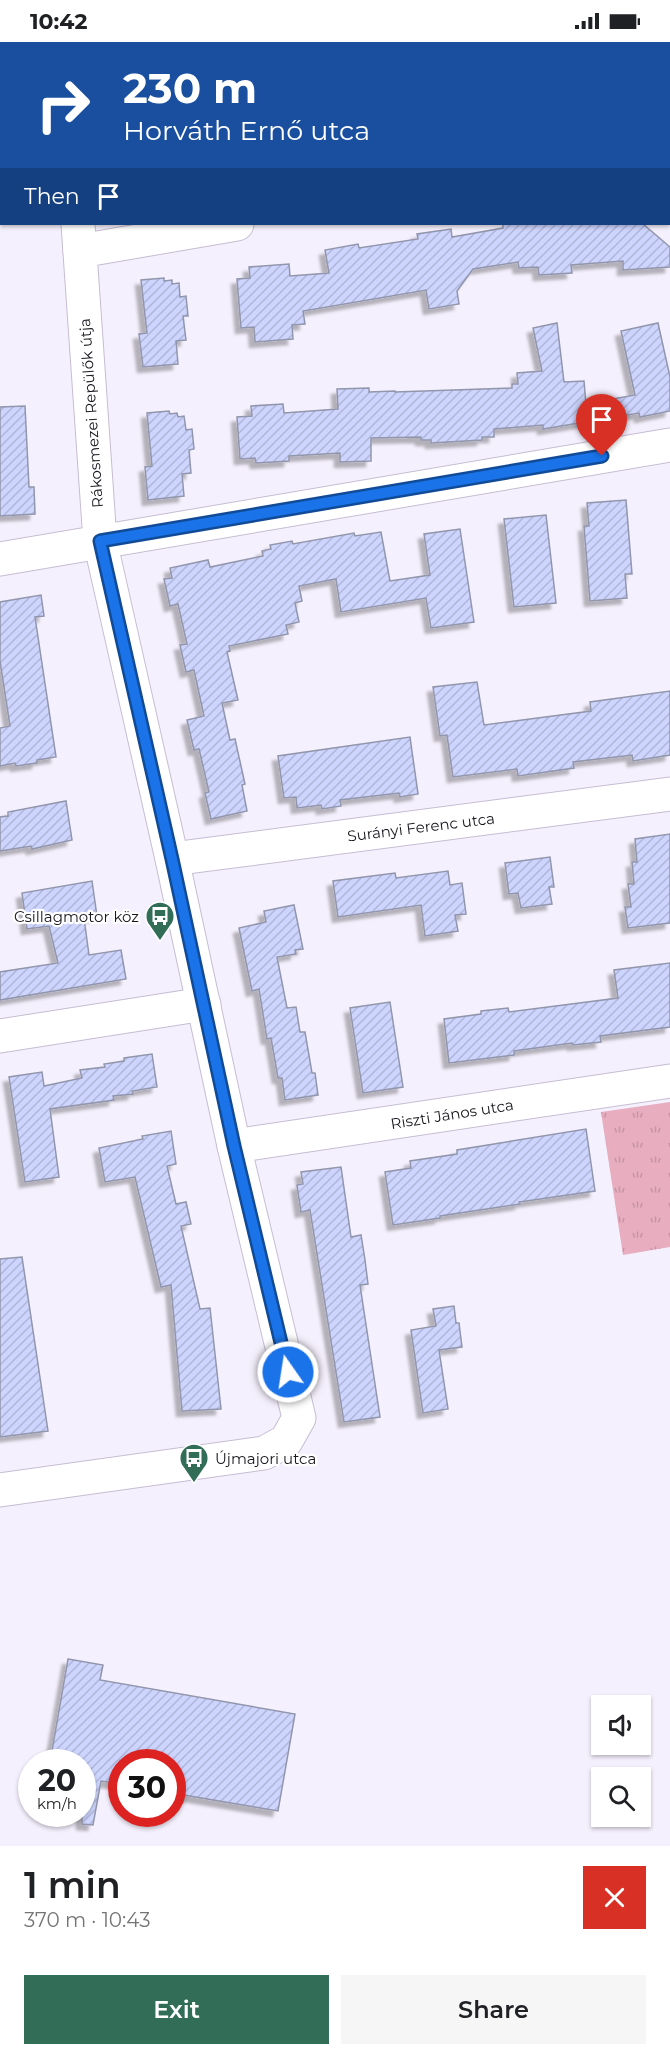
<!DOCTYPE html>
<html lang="en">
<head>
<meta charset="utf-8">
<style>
	:root { --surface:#fff; --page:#f6f6f6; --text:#202124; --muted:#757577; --accent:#326d58 }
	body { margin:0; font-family:Montserrat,sans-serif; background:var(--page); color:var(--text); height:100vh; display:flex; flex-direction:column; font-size:22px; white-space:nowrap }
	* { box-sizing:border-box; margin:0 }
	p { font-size:20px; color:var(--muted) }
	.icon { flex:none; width:33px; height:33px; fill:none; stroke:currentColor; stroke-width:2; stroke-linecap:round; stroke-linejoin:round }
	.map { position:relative; height:1804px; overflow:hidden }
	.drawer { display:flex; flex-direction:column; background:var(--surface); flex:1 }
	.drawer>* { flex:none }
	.guide { position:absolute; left:0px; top:0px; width:670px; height:183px; box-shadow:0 2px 4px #0004; background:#1a4fa0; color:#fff; overflow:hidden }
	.fabs { position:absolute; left:591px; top:1653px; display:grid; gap:12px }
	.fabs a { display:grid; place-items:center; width:60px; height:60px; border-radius:0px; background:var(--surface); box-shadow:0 2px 4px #0004; font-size:30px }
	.speed { position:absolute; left:18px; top:1707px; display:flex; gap:12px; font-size:30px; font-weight:700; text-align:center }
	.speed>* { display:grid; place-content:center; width:78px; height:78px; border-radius:50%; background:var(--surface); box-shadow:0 2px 4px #0004; line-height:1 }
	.speed small { font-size:15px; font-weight:400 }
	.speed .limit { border:9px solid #d22; background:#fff; color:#111 }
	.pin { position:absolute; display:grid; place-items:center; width:51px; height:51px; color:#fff; margin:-62px -26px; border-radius:50% 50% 50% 0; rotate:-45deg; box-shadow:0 0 6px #0007 }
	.pin .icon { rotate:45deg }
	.me { position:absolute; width:66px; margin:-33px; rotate:347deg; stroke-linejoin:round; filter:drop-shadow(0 0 4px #0008) }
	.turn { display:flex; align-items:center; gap:21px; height:126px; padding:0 24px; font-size:27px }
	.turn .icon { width:78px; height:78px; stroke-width:2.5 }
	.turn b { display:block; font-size:42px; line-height:51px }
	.then { display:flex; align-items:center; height:57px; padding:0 24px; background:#0003; gap:12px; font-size:22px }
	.round { display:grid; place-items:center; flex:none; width:63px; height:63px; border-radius:0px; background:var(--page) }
	.headline { display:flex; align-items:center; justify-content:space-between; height:102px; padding:0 24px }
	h1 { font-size:36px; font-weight:600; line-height:45px }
	.action { display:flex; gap:12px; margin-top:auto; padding:12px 24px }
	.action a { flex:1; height:69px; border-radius:0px; background:var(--accent); color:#fff; font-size:24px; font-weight:600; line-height:69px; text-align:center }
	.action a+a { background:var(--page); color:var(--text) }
	.status { display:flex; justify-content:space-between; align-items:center; height:42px; padding:0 30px; background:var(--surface); direction:ltr }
	.status svg { height:16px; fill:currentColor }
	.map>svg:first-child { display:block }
	.park { fill:url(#park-tufts) }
	.building { fill:url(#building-hatch); stroke:#9296ac; stroke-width:1.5; filter:url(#shadow) }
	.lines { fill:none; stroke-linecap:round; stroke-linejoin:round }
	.minor-casing { stroke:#c6bdd3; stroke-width:35 }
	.minor { stroke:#fff; stroke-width:33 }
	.route-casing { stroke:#114b97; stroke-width:15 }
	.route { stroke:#1a73e8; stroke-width:10 }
	.labels { text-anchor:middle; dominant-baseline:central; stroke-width:4.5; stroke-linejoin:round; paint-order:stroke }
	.street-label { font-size:15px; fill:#19161d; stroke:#fff }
	.poi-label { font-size:15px; fill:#19161d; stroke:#fff; text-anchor:end }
</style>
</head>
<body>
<div class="status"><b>10:42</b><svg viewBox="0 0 49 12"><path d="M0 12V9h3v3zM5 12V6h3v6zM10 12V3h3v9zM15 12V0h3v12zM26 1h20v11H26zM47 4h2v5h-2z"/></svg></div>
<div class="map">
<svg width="670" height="1804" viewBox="0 0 670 1804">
	<defs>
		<pattern id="park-tufts" width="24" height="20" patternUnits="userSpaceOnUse" patternTransform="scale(1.5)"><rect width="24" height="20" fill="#e8adbf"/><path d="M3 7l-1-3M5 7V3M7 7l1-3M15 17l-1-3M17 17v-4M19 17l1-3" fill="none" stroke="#c694a4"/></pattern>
		<pattern id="building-hatch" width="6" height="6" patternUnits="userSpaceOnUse" patternTransform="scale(1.5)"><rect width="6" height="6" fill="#cdd5fe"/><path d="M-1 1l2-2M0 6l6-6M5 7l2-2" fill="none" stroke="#afb6d9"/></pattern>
		<filter id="shadow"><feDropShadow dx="-5.5" dy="5.5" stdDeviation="1.5" flood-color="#0004"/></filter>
	</defs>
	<rect width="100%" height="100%" fill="#f5f0fd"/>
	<polygon class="park" points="670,1060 670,1205 623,1213 601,1070"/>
	<g class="building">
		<polygon points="503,182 643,182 670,205 670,225 623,228 623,219 571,223 572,231 539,233 538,225 519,226 518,220 473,227 457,249 459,262 429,267 426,248 303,269 305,282 292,283 293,297 255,300 254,285 241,286 237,237 250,236 249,225 289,222 290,234 329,231 325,208 358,202 359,206 418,197 417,192 451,187 452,195 503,186"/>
		<polygon points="164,236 164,239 172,238 172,242 179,241 180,255 186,254 188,274 183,274 186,298 176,299 178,322 143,325 139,292 147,291 141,238"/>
		<polygon points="557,281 564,340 584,339 586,362 635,353 621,289 658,281 670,335 670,369 640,375 639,371 543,387 543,383 494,387 494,395 482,395 482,398 431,401 431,398 421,398 421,395 371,396 371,419 340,420 340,411 289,414 289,419 256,421 255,416 240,417 237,375 252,374 251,364 283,362 284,371 338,367 337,347 369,346 369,350 395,349 395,350 512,346 512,342 518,342 517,331 542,329 533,286"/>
		<polygon points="25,364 29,445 34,445 35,472 0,474 0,365"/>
		<polygon points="169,369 170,372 177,371 178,375 184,374 186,388 192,387 194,407 189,408 191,431 182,432 184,454 148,458 145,425 152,424 147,371"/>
		<polygon points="626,458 632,532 625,532 627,556 590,559 584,484 589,484 587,461"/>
		<polygon points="546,473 556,561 514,565 504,477"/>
		<polygon points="460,487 474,580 431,586 426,556 341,570 336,537 299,544 302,559 295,561 299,580 286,583 288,592 229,604 230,609 227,610 238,658 222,661 230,698 235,697 245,742 242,743 247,769 211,777 205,751 209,750 199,707 194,708 187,678 204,674 194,628 186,630 180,603 187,602 178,562 170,564 164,537 172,536 170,526 208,518 210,525 263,514 262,509 271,507 270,503 292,499 293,502 354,491 355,494 381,490 390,539 430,533 424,492"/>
		<polygon points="41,553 44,574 35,575 56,715 37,718 37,721 16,724 15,721 0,724 0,686 10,684 0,619 0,560"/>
		<polygon points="477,640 484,683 591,669 590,660 670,649 670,713 633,719 632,713 573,720 574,726 518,734 517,727 453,735 447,693 440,694 433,645"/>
		<polygon points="410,695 418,752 400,755 399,751 340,758 341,764 322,767 321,763 297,766 296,755 284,756 278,714"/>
		<polygon points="66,759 72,798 32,807 31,804 0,809 0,775 8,774 8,770"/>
		<polygon points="670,792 670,881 628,886 625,865 631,865 628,842 634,842 632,820 637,820 635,797"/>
		<polygon points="550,815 554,845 549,845 552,862 521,866 518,851 509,852 505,821"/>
		<polygon points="448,829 450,843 462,841 466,872 455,873 458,889 425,894 421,863 338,875 333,839 395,831 396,836"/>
		<polygon points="92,839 97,874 84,876 89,913 121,908 126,937 0,958 0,930 58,921 49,884 27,887 22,851"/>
		<polygon points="294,863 303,907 295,908 296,912 277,915 287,966 296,965 300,990 305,990 312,1031 315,1031 318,1053 285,1058 282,1036 278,1036 271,996 267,997 259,947 252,949 239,886 266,880 264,869"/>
		<polygon points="670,921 670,985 600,994 601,1000 573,1003 572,1001 514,1009 514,1013 449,1021 444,977 481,972 481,969 508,966 509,970 618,956 614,928"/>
		<polygon points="390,960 403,1045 363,1051 350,966"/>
		<polygon points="152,1012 157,1045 132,1049 133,1052 113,1054 114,1058 50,1067 59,1135 25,1140 9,1035 42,1030 44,1044 82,1036 80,1028 105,1025 104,1022 124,1019 124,1016"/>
		<polygon points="586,1087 595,1149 519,1160 520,1162 440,1174 440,1176 393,1183 385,1130 411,1126 410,1119 457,1112 457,1108"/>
		<polygon points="171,1089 176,1122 167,1124 176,1162 186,1160 191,1182 181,1184 200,1267 210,1266 221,1367 182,1369 171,1243 161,1245 135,1135 105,1140 99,1106 143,1097 142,1094"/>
		<polygon points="341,1125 351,1195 361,1193 365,1218 368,1242 360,1243 380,1375 344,1380 310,1168 301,1170 297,1143 303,1142 301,1130"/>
		<polygon points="22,1215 48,1389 0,1395 0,1217"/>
		<polygon points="454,1264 456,1281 459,1281 462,1305 439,1308 448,1367 423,1371 411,1288 436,1284 433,1267"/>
		<polygon points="68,1617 103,1623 100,1638 295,1672 278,1769 172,1751 172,1720 122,1720 122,1742 101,1739 93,1783 82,1782 82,1720 50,1720"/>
	</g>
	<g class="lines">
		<g class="minor-casing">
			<g id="minor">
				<polyline points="63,0 63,2"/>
				<polyline points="0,81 2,81"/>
				<polyline points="669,106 670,106"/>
				<polyline points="80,209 237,182"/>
				<polyline points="0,517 670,403"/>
				<polyline points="172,817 670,752"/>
				<polyline points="0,994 204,962"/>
				<polyline points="234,1104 670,1039"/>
				<polyline points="0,1448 264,1411 286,1399 299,1376 234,1104 172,817 100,499 78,182"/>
			</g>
		</g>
		<use href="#minor" class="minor"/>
	</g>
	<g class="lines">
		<g class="route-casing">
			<polyline id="route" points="288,1330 234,1104 172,817 100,499 602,414"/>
		</g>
		<use href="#route" class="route"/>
	</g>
	<defs>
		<g id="bus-pin" transform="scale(1.5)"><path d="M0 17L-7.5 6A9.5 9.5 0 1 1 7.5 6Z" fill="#326d58" stroke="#fff"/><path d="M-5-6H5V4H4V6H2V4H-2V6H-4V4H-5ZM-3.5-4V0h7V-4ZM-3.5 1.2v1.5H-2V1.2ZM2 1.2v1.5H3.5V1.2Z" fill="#fff"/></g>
	</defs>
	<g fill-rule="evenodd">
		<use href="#bus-pin" x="160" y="874"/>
		<use href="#bus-pin" x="194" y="1416"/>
	</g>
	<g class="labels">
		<g class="street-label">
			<text transform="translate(91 371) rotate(-94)">Rákosmezei Repülők útja</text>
			<text transform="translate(421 785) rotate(-7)">Surányi Ferenc utca</text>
			<text transform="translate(452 1072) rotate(-9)">Riszti János utca</text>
		</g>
		<g class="poi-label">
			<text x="139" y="874">Csillagmotor köz</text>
			<text x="215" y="1416" text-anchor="start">Újmajori utca</text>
		</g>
	</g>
</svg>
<div class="fabs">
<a><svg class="icon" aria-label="sound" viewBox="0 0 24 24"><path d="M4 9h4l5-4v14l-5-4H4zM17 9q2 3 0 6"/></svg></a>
<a><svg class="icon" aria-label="search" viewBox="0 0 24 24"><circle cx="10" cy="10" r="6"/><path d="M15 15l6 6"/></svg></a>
</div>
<div class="speed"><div>20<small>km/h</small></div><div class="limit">30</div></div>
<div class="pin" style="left:602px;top:414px;background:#d93025"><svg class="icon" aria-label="arrive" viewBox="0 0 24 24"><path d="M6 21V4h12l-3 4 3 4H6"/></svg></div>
<svg class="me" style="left:288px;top:1330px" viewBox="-20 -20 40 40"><circle r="17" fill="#1a73e8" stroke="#fff" stroke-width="3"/><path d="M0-11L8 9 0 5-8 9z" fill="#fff"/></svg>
<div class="guide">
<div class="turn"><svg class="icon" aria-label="right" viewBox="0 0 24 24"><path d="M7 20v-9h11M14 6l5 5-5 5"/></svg><div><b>230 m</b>Horváth Ernő utca</div></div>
<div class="then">Then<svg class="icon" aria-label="arrive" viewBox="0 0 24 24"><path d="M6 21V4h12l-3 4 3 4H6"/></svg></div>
</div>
</div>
<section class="drawer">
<div class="headline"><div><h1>1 min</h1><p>370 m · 10:43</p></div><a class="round" style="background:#d93025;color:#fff"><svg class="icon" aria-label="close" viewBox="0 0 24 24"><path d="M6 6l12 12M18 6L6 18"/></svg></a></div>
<div class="action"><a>Exit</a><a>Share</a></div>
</section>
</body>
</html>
